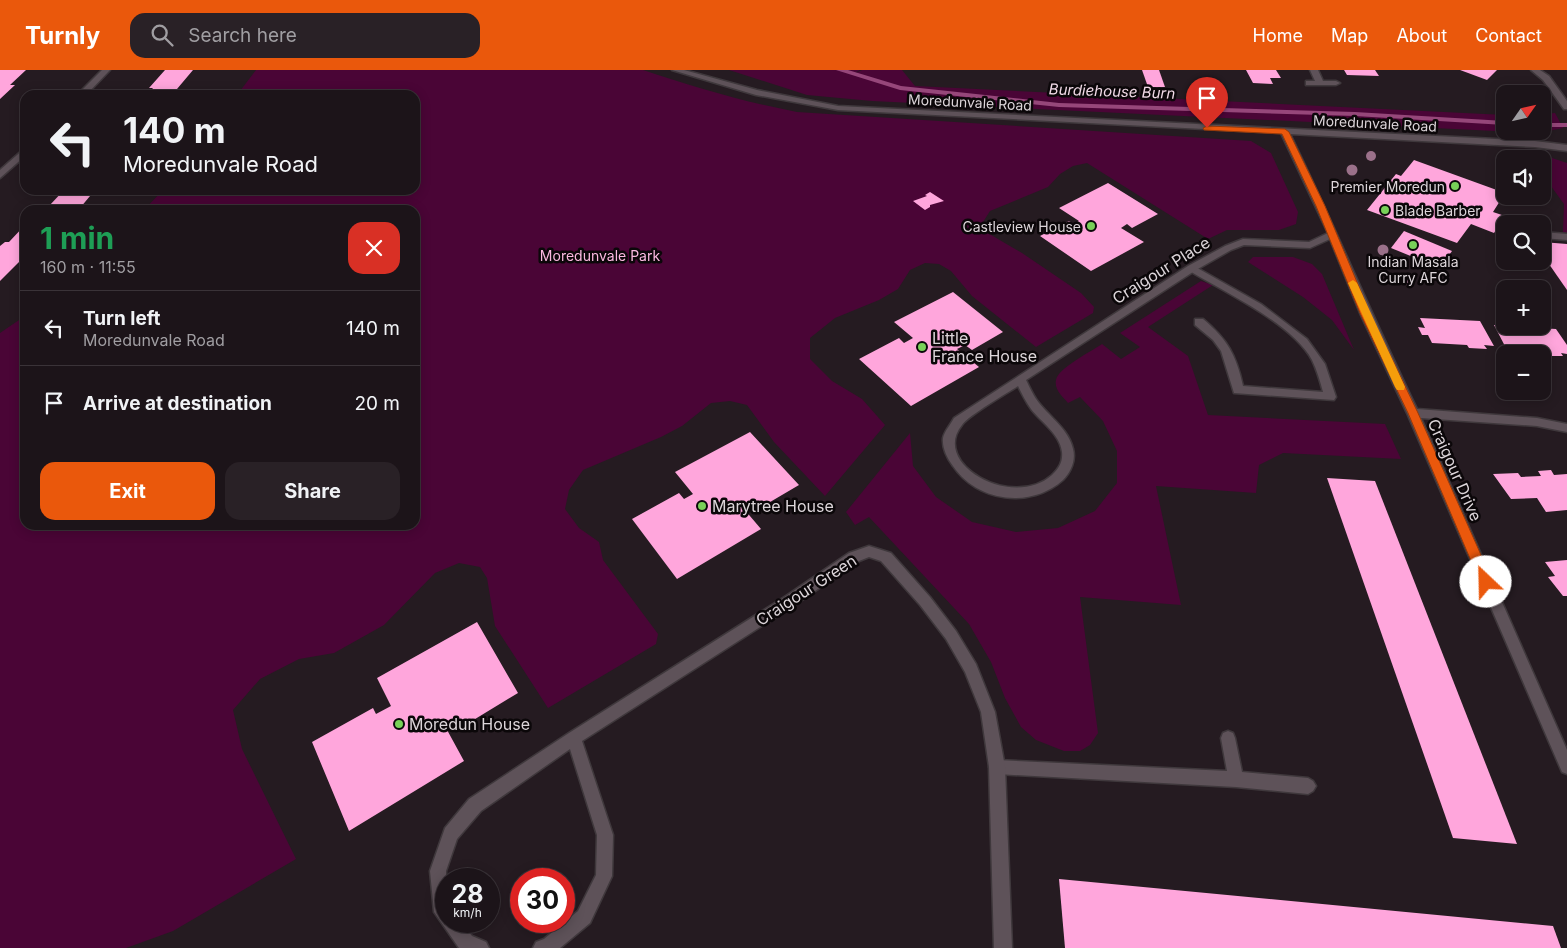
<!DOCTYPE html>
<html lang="en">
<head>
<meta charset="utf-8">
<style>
	:root { --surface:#1c1419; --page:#292126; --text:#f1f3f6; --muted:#a09ea2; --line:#3a3338; --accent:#ea580c }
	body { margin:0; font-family:Inter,sans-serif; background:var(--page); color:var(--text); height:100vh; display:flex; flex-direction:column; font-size:19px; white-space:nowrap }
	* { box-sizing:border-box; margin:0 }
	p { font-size:16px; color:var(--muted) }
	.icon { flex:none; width:28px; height:28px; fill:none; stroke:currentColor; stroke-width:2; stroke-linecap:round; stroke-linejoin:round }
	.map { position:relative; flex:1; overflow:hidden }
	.panel { position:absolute; left:20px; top:135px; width:400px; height:325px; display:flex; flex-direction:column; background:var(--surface); border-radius:15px; box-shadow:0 2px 12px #0003,0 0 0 1px var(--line) }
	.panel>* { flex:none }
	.guide { position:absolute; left:20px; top:20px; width:400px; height:105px; border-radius:15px; box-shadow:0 2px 12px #0003,0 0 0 1px var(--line); background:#1c1419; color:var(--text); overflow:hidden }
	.needle { width:32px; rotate:56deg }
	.fabs { position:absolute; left:1496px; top:15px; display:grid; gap:10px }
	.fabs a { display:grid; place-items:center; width:55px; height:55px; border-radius:10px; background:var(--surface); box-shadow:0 2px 12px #0003,0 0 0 1px var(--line); font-size:25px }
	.speed { position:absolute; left:435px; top:798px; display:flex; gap:10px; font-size:25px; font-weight:700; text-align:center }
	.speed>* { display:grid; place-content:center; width:65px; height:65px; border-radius:50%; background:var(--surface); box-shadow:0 2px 12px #0003,0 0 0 1px var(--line); line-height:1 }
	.speed small { font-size:12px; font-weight:400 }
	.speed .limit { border:8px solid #d22; background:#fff; color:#111 }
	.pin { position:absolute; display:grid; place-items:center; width:42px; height:42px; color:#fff; margin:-51px -21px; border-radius:50% 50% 50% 0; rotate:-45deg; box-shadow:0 0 5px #0007 }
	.pin .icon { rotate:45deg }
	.me { position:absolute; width:55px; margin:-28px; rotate:336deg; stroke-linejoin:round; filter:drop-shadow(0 0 4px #0008) }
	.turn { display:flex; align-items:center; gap:18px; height:105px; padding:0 20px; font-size:22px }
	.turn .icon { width:65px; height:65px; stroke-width:2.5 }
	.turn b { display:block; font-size:35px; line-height:42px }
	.round { display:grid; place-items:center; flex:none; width:52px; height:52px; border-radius:15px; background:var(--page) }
	.head { display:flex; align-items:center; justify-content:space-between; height:85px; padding:0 20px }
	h1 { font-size:30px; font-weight:700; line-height:38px; color:#1e9e55 }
	.cta { display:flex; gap:10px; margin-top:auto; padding:10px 20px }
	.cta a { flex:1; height:58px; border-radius:15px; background:var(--accent); color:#fff; font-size:20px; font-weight:700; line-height:58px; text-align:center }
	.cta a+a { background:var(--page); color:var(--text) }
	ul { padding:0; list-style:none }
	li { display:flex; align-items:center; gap:15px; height:75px; padding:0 20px; border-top:1px solid var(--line) }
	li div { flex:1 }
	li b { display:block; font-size:19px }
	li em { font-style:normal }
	header { display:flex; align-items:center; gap:30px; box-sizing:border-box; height:70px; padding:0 25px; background:var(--accent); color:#fff }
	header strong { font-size:24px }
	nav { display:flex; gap:28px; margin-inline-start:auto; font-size:18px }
	.search { width:350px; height:45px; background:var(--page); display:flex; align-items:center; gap:12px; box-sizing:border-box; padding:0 18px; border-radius:15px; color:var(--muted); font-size:19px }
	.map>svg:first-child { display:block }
	.green { fill:#4a0536 }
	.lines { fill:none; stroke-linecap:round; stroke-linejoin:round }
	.stream { fill:#96477a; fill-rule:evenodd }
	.building { fill:#ffa6dc }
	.service-casing { stroke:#3f383c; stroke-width:3 }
	.minor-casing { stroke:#3f383c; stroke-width:3 }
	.service { fill:#5e5259; fill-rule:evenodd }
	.minor { fill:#5e5259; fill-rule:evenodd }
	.tree { fill:#9b718a }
	.route { fill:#ea580c; stroke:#983908 }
	.slow { fill:#f59e0b }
	.poi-dot { fill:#78d158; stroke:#0b0709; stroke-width:2 }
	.labels { text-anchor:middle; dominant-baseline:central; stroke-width:5; stroke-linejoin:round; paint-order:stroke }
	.far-street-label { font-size:14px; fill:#dcd5d9; stroke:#0b0709 }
	.far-poi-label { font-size:14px; fill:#dcd5d9; stroke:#0b0709; text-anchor:end }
	.far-park-label { font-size:14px; fill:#fbb8e0; stroke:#0b0709 }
	.far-water-label { font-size:15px; font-style:italic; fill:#f1dae7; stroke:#0b0709 }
	.street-label { font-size:16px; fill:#dcd5d9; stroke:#0b0709 }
	.poi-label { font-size:16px; fill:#dcd5d9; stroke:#0b0709; text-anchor:start }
</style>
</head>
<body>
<header>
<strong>Turnly</strong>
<div class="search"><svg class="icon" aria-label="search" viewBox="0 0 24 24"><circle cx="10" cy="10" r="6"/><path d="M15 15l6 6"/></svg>Search here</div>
<nav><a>Home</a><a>Map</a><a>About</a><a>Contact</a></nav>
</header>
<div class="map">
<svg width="1567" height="878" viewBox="0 0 1567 878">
	<rect width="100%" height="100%" fill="#251b21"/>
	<g class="green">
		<path d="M256,0H643C694,17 744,32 797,42L1251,71L1271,83L1298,142L1296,154L1279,160H1227L1208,169L1087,93L1073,96L1060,104L1048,117L990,141L983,152L986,162L1022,183L1081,223L1094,237L1093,243L1036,277L972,226L951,201L939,194L925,193L910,200L898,219L879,230L835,248L810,268V289L832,311L862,329L885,355L825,426L774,372L747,335L730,331L711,333L682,356L661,367L583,400L569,420L565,439L579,458L599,472L603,490L658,564L656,574L548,638L495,556L487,508L480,497L459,493L435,503L384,555L334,583L299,589L260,609L233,640L242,679L296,789L173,861L126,878H0V263L25,246V455H415V140H144L163,120H415V25H237Z"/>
		<polygon points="729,0 860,0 851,5 862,0 902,0 915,16 1505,45 1505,61 1542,61 1543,44 1555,43 1563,58 1539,63 872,31 807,25"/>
		<polygon points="1508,82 1546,86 1567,93 1567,163 1563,162 1564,134 1543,105 1542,89 1514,89"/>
		<polygon points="1253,187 1293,187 1312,194 1322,204 1354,280 1332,250 1303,227 1248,192"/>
		<path d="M1201,211L1213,215L1148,257L1188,286L1208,345L1385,354L1401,389L1283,383L1259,395L1256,423L1156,416L1181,535L1080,527L1098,663L1090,675L1080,681H1064L1036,670L1021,657L1005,628L991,592L969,554L869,447L855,455L846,442L910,363L913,396L936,427L972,452L1016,462L1058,458L1095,441L1117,413V381L1103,351L1080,327L1068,333C1063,327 1054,320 1056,310C1058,298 1092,281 1102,274L1121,289L1140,277L1120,263Z"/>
	</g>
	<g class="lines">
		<g class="stream">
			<polygon points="836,0 848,0 901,16 1059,33 1355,42 1505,51 1505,55 1355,46 1059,37 900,20"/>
			<rect x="1542" y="53" width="25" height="4"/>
		</g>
	</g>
	<g class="building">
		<polygon points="0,0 26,0 10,15 15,15 0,29"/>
		<polygon points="165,0 193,0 177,19 180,19 175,25 147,25 153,18 149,18"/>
		<polygon points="1142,0 1159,0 1165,17 1148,17"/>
		<polygon points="1246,0 1276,0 1281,8 1270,8 1273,14 1253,13"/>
		<polygon points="1344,0 1375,0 1379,6 1347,5"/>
		<polygon points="1460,0 1497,0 1487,10"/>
		<polygon points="1414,90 1505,123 1493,142 1505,146 1494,163 1471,154 1457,173 1367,140 1396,104 1401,106"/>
		<polygon points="1108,113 1158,144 1132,158 1127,154 1121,158 1144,172 1091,201 1040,166 1069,151 1074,154 1079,151 1059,138"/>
		<polygon points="64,120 95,120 80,138 72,140 39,140 43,136 49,136"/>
		<polygon points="930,122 944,131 930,135 930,137 925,140 913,131 927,126 925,125"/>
		<polygon points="25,155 25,186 0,211 0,176 5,172 9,172"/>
		<polygon points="1404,161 1452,181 1440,198 1391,178"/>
		<polygon points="1542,172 1567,174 1567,220 1542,184"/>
		<polygon points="953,222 1003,262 972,280 965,275 957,279 979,297 911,336 859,289 899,268 904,273 913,268 894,252"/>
		<polygon points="1420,248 1480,251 1494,276 1484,275 1487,279 1469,278 1467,275 1432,273 1428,265 1422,265 1418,257 1425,258"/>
		<polygon points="1494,255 1556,259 1567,275 1567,284 1561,283 1563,286 1550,286 1548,282 1539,281 1541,284 1520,284 1519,280 1507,280"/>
		<polygon points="750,362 799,415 758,439 753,434 744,439 761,459 677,509 632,449 679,423 684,429 693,424 675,402"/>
		<polygon points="1551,400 1554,405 1567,404 1567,440 1546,442 1537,428 1511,429 1493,404 1518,403 1521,407 1541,406 1538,401"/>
		<polygon points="1327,408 1375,411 1517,774 1453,768"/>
		<polygon points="1567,490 1567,526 1563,526 1548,507 1555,506 1545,492"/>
		<polygon points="477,552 518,623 462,657 459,650 446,658 464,691 349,761 312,672 373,638 376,644 391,636 377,608"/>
		<polygon points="1059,809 1553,856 1561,878 1065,878"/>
	</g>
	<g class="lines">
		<g class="service-casing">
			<g id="service">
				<polygon points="1542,162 1567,164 1567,170 1542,168"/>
				<path d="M1192,195L1261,234L1307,269L1325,294L1336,327L1334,330L1234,323L1221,281L1213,270L1195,255V249H1203C1228,270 1236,285 1243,316L1323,322C1320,311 1317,300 1312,290C1292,253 1224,222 1188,200L1187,198Z"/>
				<polygon points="1228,661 1233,663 1235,668 1242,702 1308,708 1313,711 1316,716 1313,721 1308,724 1236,717 997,704 992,702 989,697 992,692 997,690 1227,701 1221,668 1223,663"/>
			</g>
		</g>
		<g class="minor-casing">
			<g id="minor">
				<polygon points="102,0 110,0 86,25 77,25"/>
				<path d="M672,0H684L757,20L838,36L1535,71L1567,75V81L1535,77L1290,64C1334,155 1373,248 1417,339L1537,348L1567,354V362L1537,356L1421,348L1567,680V704L1562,702L1407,343L1360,243L1330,169L1310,178L1244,175L1231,180L1196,200L1026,310C1030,318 1034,327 1039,333C1051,348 1069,360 1073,379C1076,390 1071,402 1063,410C1031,439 977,432 953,396C947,388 942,378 943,368C944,362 951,354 954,348L1188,196L1225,176L1243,169L1309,172L1328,163L1281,63L838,40L756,25ZM1018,316C1022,324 1026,332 1031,339C1041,352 1060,364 1062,382C1063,392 1059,398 1052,405C1013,440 930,394 962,355C969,345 1006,324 1018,316Z"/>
				<polygon points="1310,0 1318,0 1323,11 1336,11 1340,13 1336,15 1306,15 1306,11 1315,11"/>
				<polygon points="1531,0 1540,0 1549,6 1567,31 1567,39 1564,39 1543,10"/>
				<polygon points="25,78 25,86 0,108 0,100"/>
				<polygon points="869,476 891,483 930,527 956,561 976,594 995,642 1005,697 1012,878 994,878 989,697 981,642 965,602 946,569 920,535 881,491 869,487 859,491 796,534 582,671 613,765 612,806 590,853 560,878 533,878 536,872 544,869 578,841 596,805 597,765 570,679 481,741 457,769 446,801 446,851 460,851 472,866 486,872 489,878 459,878 434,842 430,801 445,758 469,729 569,663 786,526 849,483"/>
			</g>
		</g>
		<use href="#service" class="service"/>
		<use href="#minor" class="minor"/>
	</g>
	<g class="tree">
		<circle cx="1371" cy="86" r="5"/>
		<circle cx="1352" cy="100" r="5.5"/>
		<circle cx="1383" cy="180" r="5.5"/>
		<circle cx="1409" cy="210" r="6"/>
	</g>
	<polygon class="route" points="1207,56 1285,59 1289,62 1325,136 1370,243 1418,343 1493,512 1491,516 1486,518 1480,512 1408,343 1360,243 1316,136 1282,64 1204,60 1203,58"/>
	<polygon class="slow" points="1353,210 1357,213 1405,317 1404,320 1397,320 1395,317 1348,213"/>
	<g class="poi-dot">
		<circle cx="1455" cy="116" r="5"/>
		<circle cx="1385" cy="140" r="5"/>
		<circle cx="1091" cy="156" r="5"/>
		<circle cx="1413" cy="175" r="5"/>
		<circle cx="922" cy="277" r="5"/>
		<circle cx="702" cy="436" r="5"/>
		<circle cx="399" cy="654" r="5"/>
	</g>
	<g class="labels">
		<g class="far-street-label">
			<text transform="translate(970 32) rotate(3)">Moredunvale Road</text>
			<text transform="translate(1375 53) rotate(3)">Moredunvale Road</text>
		</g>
		<g class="far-poi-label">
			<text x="1445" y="116">Premier Moredun</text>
			<text x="1395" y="140" text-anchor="start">Blade Barber</text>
			<text x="1081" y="156">Castleview House</text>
			<text x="1413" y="191" text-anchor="middle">Indian Masala<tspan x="1413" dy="16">Curry AFC</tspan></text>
		</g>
		<g class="far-park-label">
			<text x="600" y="185">Moredunvale Park</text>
		</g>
		<g class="far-water-label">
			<text transform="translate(1112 21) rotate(2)">Burdiehouse Burn</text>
		</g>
		<g class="street-label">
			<text transform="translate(1161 200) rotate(-32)">Craigour Place</text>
			<text transform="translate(1455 400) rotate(66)">Craigour Drive</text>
			<text transform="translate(806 520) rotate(-33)">Craigour Green</text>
		</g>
		<g class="poi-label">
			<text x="932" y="268">Little<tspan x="932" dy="18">France House</tspan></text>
			<text x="712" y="436">Marytree House</text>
			<text x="409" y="654">Moredun House</text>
		</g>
	</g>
</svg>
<div class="fabs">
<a><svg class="needle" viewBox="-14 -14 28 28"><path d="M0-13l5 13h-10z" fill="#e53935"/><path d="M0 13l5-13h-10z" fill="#a09ea2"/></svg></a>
<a><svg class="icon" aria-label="sound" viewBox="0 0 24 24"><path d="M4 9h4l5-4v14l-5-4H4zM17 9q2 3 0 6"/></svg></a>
<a><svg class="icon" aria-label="search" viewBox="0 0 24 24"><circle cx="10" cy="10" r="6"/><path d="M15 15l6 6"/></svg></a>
<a>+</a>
<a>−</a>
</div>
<div class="speed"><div>28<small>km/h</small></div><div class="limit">30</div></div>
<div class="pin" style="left:1207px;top:58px;background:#d93025"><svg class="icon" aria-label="arrive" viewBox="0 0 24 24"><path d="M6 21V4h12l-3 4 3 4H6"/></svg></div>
<svg class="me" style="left:1486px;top:512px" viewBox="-20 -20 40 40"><circle r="19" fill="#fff"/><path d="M0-13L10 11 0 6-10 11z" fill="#ea580c"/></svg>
<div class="guide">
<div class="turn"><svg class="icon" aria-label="left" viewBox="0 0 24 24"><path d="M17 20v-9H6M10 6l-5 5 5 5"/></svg><div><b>140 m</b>Moredunvale Road</div></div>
</div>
<section class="panel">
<div class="head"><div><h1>1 min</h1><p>160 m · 11:55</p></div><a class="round" style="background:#d93025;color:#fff"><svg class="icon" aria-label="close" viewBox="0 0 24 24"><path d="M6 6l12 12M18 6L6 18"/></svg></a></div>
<ul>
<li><svg class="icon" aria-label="left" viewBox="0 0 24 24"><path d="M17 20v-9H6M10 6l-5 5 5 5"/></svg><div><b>Turn left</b><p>Moredunvale Road</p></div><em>140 m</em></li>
<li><svg class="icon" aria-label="arrive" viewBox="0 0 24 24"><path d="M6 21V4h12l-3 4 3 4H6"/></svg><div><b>Arrive at destination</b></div><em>20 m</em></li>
</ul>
<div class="cta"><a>Exit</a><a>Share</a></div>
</section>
</div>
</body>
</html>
